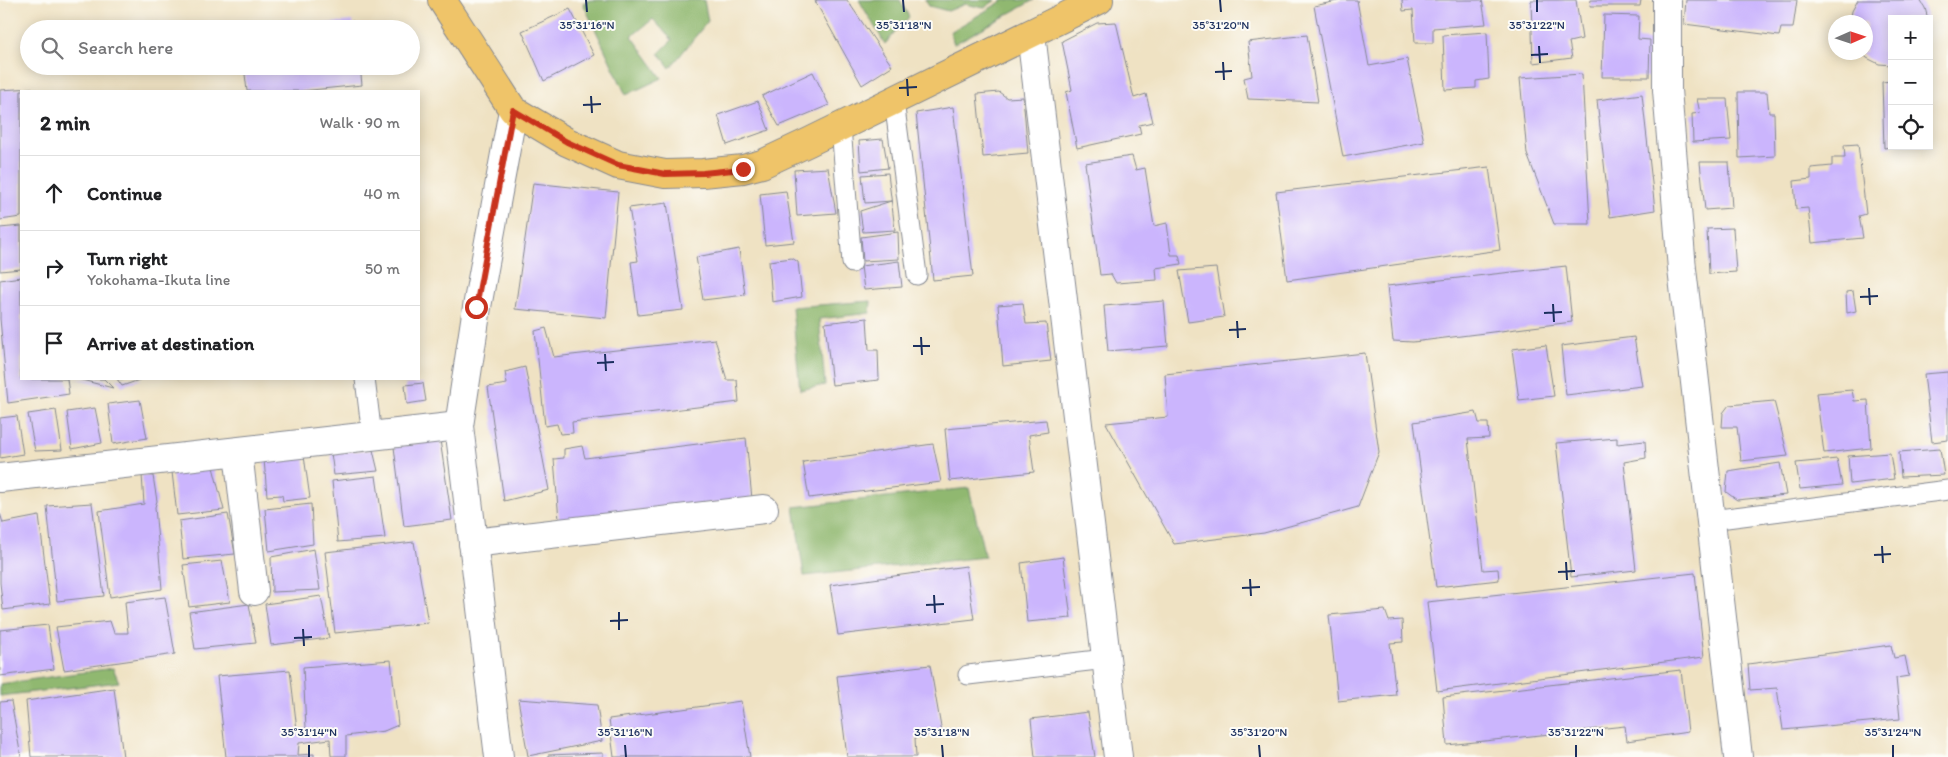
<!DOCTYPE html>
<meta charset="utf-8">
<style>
body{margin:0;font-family:Itim,sans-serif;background:#f2f2f2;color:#202124}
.controls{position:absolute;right:15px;top:15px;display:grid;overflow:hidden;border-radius:0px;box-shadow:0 2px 12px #0003}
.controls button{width:45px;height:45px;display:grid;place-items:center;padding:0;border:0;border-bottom:1px solid #e0e0e0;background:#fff;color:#202124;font:25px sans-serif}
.compass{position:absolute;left:1828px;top:15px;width:45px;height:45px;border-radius:50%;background:#fff;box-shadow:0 2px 12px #0003;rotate:87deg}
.stop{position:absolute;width:15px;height:15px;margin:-11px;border:4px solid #c8321e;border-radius:50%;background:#fff}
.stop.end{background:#c8321e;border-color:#fff;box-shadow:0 1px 5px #0008}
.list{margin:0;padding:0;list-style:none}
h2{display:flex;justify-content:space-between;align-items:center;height:65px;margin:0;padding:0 20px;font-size:21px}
h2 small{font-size:16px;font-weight:400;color:#757577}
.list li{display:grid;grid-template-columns:32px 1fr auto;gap:15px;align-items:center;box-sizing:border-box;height:75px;padding:0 20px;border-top:1px solid #e0e0e0}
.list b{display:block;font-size:19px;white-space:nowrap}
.list p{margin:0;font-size:16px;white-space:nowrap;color:#757577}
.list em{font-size:16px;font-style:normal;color:#757577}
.icon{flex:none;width:28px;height:28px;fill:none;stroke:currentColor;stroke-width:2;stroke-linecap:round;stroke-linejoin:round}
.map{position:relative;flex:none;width:1948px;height:757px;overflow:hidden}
.search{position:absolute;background:#fff;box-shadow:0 2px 12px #0003;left:20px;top:20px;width:400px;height:55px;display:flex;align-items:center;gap:12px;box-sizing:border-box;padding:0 18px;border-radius:28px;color:#757577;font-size:19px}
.panel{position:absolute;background:#fff;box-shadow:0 2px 12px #0003;left:20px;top:90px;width:400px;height:290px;border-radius:0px}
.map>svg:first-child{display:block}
.forest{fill:#90b86f;stroke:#567466}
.building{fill:#cbb5fd}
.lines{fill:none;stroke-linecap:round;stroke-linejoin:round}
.service-casing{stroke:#858890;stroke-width:21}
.minor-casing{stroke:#858890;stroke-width:30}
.tertiary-casing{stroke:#858890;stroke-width:30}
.primary-casing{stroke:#858890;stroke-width:30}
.service{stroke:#fff;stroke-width:19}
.minor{stroke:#fff;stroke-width:28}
.tertiary{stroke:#fff;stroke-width:28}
.primary{stroke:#efc469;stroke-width:28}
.route{stroke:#c8321e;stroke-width:6}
.ticks{fill:none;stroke:#1b2f5e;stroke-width:2}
.ticks-label{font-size:12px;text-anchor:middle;fill:#1b2f5e;stroke:#fdfcf7;stroke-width:4;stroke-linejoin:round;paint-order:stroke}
</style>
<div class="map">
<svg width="1948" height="757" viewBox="0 0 1948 757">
<rect width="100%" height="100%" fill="#fdfcf7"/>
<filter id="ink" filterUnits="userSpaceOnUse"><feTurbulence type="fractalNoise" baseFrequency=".02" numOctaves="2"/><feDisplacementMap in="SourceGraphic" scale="10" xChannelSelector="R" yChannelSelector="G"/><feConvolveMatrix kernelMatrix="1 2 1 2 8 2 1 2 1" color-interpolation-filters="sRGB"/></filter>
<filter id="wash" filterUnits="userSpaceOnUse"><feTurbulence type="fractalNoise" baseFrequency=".0096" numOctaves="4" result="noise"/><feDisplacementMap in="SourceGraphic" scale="20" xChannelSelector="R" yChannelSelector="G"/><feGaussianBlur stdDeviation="1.12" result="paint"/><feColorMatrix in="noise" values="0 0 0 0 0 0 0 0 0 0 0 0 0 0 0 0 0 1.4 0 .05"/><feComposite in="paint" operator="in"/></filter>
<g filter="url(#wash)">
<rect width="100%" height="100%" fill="#efe2c3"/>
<!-- forest -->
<g class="forest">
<path d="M590,0H704L708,21L670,68L659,53L672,40L653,19L632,36L662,78L626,95L583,3Z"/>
<path d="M859,0H900L909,17L885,44Z"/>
<path d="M925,0H996L984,8L965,4L948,11L929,6Z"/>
<path d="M1004,0H1034L954,44L950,32Z"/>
<path d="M871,301L870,313L819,319L825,385L800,390L792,307Z"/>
<path d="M969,488L985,557L804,576L794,507Z"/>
<path d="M113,668L119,682L0,696V684Z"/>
</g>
<g id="blocks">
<!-- building -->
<g class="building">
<path d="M818,0H847L892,66L862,85L815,1Z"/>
<path d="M1342,0H1357L1369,66L1407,59L1424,142L1343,157L1314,6Z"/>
<path d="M1402,0H1482L1486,24L1433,28V43H1415L1413,10L1403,11Z"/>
<path d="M1531,0H1576L1582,39L1569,42L1572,58L1533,63Z"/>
<path d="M1591,0H1641L1640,6H1590Z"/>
<path d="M1686,0H1797L1793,28H1781L1779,36L1684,24Z"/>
<path d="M1858,0H1920L1925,8L1928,19H1892V65L1879,64L1867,58L1861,52H1866V22H1850L1852,11Z"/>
<path d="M570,9L594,55L544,81L522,31Z"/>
<path d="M1604,15L1639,16L1638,39L1650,40L1649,77H1602Z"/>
<path d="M353,21L354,29H281V27Z"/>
<path d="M1116,22L1134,98L1146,94L1153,122L1139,125L1141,134L1077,148L1066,92L1072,90L1062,41L1097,23Z"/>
<path d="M1487,32L1489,79L1476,81V88L1445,90L1443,35Z"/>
<path d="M1307,35L1318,102L1248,99L1244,78L1252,76L1248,42Z"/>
<path d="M244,66H360L362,85L301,91H247Z"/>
<path d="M813,72L829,105L779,126L762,96Z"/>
<path d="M1582,74L1590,224H1554L1527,154L1520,78Z"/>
<path d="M1892,81V147L1884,148L1882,82Z"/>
<path d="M32,88V91H21V217L0,220V90Z"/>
<path d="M999,92L1007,98L1023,97L1028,153L983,157L977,94Z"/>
<path d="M1738,92H1767L1769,113H1774L1775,156L1739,158Z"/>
<path d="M1642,94L1655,210L1610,217L1597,100Z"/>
<path d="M1697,99H1727L1731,140L1693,142L1692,114L1700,113Z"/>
<path d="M758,101L769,130L727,145L718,115Z"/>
<path d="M953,107L973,276L933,280L916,113Z"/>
<path d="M883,139L888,168L861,171L859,141Z"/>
<path d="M1858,144L1866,214L1859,216L1863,238L1812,243L1808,208L1796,209L1794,181L1811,179V168L1832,166V158H1845L1844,145Z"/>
<path d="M1132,156L1136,170L1145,168L1154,226L1167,223L1171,255H1179L1181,264L1156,268L1157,280L1116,283L1111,274L1100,275L1085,163Z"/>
<path d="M1700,162H1729L1732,208L1705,210Z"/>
<path d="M1489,167L1500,250L1287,280L1276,192Z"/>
<path d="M828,168L836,213L797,216L794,170Z"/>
<path d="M888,173L895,230L863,232L860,211L891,201L865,203L862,175Z"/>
<path d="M533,183L618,192L606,318L515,309Z"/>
<path d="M786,191L794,242L765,245L760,194Z"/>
<path d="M667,203L683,310L638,315L631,262L638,261L629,208Z"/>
<path d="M21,226V269L0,271V228Z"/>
<path d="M1733,228L1736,272L1709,274L1707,229Z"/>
<path d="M898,232L899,259L863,261L861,237Z"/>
<path d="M739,249L745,295L703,300L696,257Z"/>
<path d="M792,258L798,262L802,297L772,302L769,261Z"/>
<path d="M899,261L902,287L864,290L861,266Z"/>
<path d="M1566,266L1572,322L1413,342L1393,341L1387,286Z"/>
<path d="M1216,268L1224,317L1188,322L1179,271Z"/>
<path d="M21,277V379H67L69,394L8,403L0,319V280Z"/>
<path d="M1853,291L1856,311L1847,313L1846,292Z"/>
<path d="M1164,301L1168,346L1108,351L1104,306Z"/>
<path d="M1023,303L1026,324L1046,323L1051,361L1003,366L998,305Z"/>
<path d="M867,318L869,350H878L879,380L832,385L825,323Z"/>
<path d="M546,328L554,357L715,339L727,380H737L739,402L572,422L573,433L560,434L557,424L545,426L535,331Z"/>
<path d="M1634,337L1642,386L1566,395L1561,346Z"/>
<path d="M1546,345L1554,396L1519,400L1512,349Z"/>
<path d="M1365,353L1379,452L1358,507L1264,533L1174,544L1106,423L1168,417L1165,374Z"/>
<path d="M525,367L549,490L504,501L488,387L507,384L505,372Z"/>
<path d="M1948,372V440L1932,442L1924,374Z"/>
<path d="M78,379H104L113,388Z"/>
<path d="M117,379H142L122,386Z"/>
<path d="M423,383L426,401L407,404L405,385Z"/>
<path d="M1852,390L1854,401L1868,400L1871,448L1824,453L1816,393Z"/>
<path d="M140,400L147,438L113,444L108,404Z"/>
<path d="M1774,401L1788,456L1741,461L1737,427H1722L1723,413L1729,405Z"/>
<path d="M95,408L102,443L72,449L67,412Z"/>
<path d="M56,410L62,450L35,451L28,414Z"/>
<path d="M1476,412L1479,423H1488L1489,438L1468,439L1483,570L1498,569L1499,580L1436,587L1414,422Z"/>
<path d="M17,416L23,454L0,458V418Z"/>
<path d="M1046,420L1048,432L1029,435L1034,472L950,481L945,429Z"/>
<path d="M746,438L752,499L559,520L554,459L564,458V449L582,446L585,458Z"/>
<path d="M1617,438V444L1645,441L1646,458L1624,462L1636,570L1571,577L1556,443Z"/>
<path d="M440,440L452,520L404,526L394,447Z"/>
<path d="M933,444L941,482L809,498L803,462Z"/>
<path d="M1940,449L1944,475L1901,477L1899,452Z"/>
<path d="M373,450L378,471L334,475L331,453Z"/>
<path d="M1890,453L1894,479L1850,484L1848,456Z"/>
<path d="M304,456L310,498L283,501L282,495L267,496L264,459Z"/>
<path d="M1837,459L1842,485L1800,489L1796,463Z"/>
<path d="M1780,463L1786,495L1737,500L1726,492L1728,471Z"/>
<path d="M213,467L224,510L177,515L172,472Z"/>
<path d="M142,475L153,476L157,501L155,507L162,589L110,597L99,511L144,504Z"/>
<path d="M376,476L385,538L338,542L332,481Z"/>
<path d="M92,503L104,596L57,601L47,506Z"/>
<path d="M311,504L313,544L269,551L265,509Z"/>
<path d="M0,513L3,523L39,516L50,604L3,610L0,583Z"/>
<path d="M228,514L235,554L183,559L179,521Z"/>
<path d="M414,542L428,623L335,633L325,552Z"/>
<path d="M314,549L320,590L272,592L271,557Z"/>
<path d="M1063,557L1071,618L1027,622L1021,563Z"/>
<path d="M222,561L230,602L189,607L183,565Z"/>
<path d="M966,566L974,619L838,635L830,585Z"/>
<path d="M1695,573L1704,657L1437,691L1427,602Z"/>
<path d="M321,596L329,638L271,645L265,604Z"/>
<path d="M165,597L175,654L64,670L56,627L110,621L114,633H128L125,602Z"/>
<path d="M249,604L256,643L195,649L189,612Z"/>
<path d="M1385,610L1389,621L1402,620L1403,642L1390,643L1396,695L1338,701L1329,615Z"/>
<path d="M48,625L54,669L0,676V630Z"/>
<path d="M1891,645L1894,658L1905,656L1909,676L1896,678L1900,719L1783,730L1777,688L1750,690L1748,664Z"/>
<path d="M391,660L398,725L384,731L346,736V756H331L330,739L299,743L298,755L314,754V757H226L217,676L290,670L297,730L306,728L303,667Z"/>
<path d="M930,665L942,733L915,738L916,757H847L837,676Z"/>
<path d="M1681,670L1688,732L1627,741L1625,726L1447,745L1443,697Z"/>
<path d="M114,688L123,757H31L26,701Z"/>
<path d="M518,699L597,705L602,741L528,756Z"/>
<path d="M11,701L21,757H0V702Z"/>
<path d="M741,701L750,757H614L609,719Z"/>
<path d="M1088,712L1095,757H1035L1031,719Z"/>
<path d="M603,753V757H548V755Z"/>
</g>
</g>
</g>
<g filter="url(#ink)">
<use href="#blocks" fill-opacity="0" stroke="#858890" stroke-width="1"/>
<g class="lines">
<!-- service casing -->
<g class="service-casing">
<g id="service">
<path d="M894,101L917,275"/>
<path d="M841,127L852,263"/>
<path d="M365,379L372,436"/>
<path d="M1711,520L1948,490"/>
<path d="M968,675L1106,659"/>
</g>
</g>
<!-- minor casing -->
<g class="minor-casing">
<g id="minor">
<path d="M1667,0V90L1682,269L1738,757"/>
<path d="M1031,34L1118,757"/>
<path d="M238,452L254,591"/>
<path d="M0,478L459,426"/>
<path d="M473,543L764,509"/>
</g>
</g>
<!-- tertiary casing -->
<g class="tertiary-casing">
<path id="tertiary" d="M499,757L459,426L477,307L513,110"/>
</g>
<!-- primary casing -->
<g class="primary-casing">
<path id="primary" d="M442,0L513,110L567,142L618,165L665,174L703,173L743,169L762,164L809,142L1099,0"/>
</g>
<!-- service -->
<use href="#service" class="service"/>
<!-- minor -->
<use href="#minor" class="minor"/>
<!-- tertiary -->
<use href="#tertiary" class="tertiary"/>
<!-- primary -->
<use href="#primary" class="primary"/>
</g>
</g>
<g class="lines" filter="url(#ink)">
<!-- route -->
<path class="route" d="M476,307L513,110L567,142L618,165L665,174L703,173L743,169"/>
</g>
<!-- ticks -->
<path class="ticks" d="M586,0L587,12M903,0L904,12M1220,0L1221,12M1537,0V12M1539,46L1540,63M1531,55L1548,54M1223,62L1224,80M1215,72L1232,71M907,79L908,96M899,88L917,87M591,96L592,113M583,105L601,104M1869,288L1870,305M1860,297L1878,296M1553,304L1554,322M1544,313L1562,312M1237,321L1238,338M1229,330L1246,329M921,337L922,355M913,346H930M605,354L606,371M597,363L614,362M1882,546L1883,563M1874,555L1891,554M1566,562L1567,580M1558,572L1575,571M1250,579L1251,596M1242,588L1260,587M934,595L935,613M926,605L944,604M619,612V630M610,621L628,620M303,629L304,646M294,638L312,637M309,745V757M625,745L626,757M942,745L943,757M1259,745L1260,757M1576,745V757M1893,745V757"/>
<g class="ticks-label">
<text x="587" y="29">35°31'16"N</text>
<text x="904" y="29">35°31'18"N</text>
<text x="1221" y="29">35°31'20"N</text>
<text x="1537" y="29">35°31'22"N</text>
<text x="309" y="736">35°31'14"N</text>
<text x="625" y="736">35°31'16"N</text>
<text x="942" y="736">35°31'18"N</text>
<text x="1259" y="736">35°31'20"N</text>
<text x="1576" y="736">35°31'22"N</text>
<text x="1893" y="736">35°31'24"N</text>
</g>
</svg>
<div class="controls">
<button>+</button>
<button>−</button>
<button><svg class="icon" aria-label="locate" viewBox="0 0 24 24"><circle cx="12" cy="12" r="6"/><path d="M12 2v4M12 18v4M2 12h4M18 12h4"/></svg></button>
</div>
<svg class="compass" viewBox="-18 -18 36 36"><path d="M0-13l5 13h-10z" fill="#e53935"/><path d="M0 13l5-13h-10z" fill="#757577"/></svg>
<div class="stop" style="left:476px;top:307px"></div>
<div class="stop end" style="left:743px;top:169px"></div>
<div class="search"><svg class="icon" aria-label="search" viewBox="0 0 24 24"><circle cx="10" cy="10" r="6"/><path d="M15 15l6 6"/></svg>Search here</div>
<section class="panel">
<h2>2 min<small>Walk · 90 m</small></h2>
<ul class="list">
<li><svg class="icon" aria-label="ahead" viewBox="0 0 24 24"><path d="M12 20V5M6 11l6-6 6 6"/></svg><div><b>Continue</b></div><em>40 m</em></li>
<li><svg class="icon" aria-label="right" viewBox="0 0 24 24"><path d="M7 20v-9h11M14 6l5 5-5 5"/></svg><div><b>Turn right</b><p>Yokohama-Ikuta line</p></div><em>50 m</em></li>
<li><svg class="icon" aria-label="arrive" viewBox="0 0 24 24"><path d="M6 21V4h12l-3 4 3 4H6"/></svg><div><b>Arrive at destination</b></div></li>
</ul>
</section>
</div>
